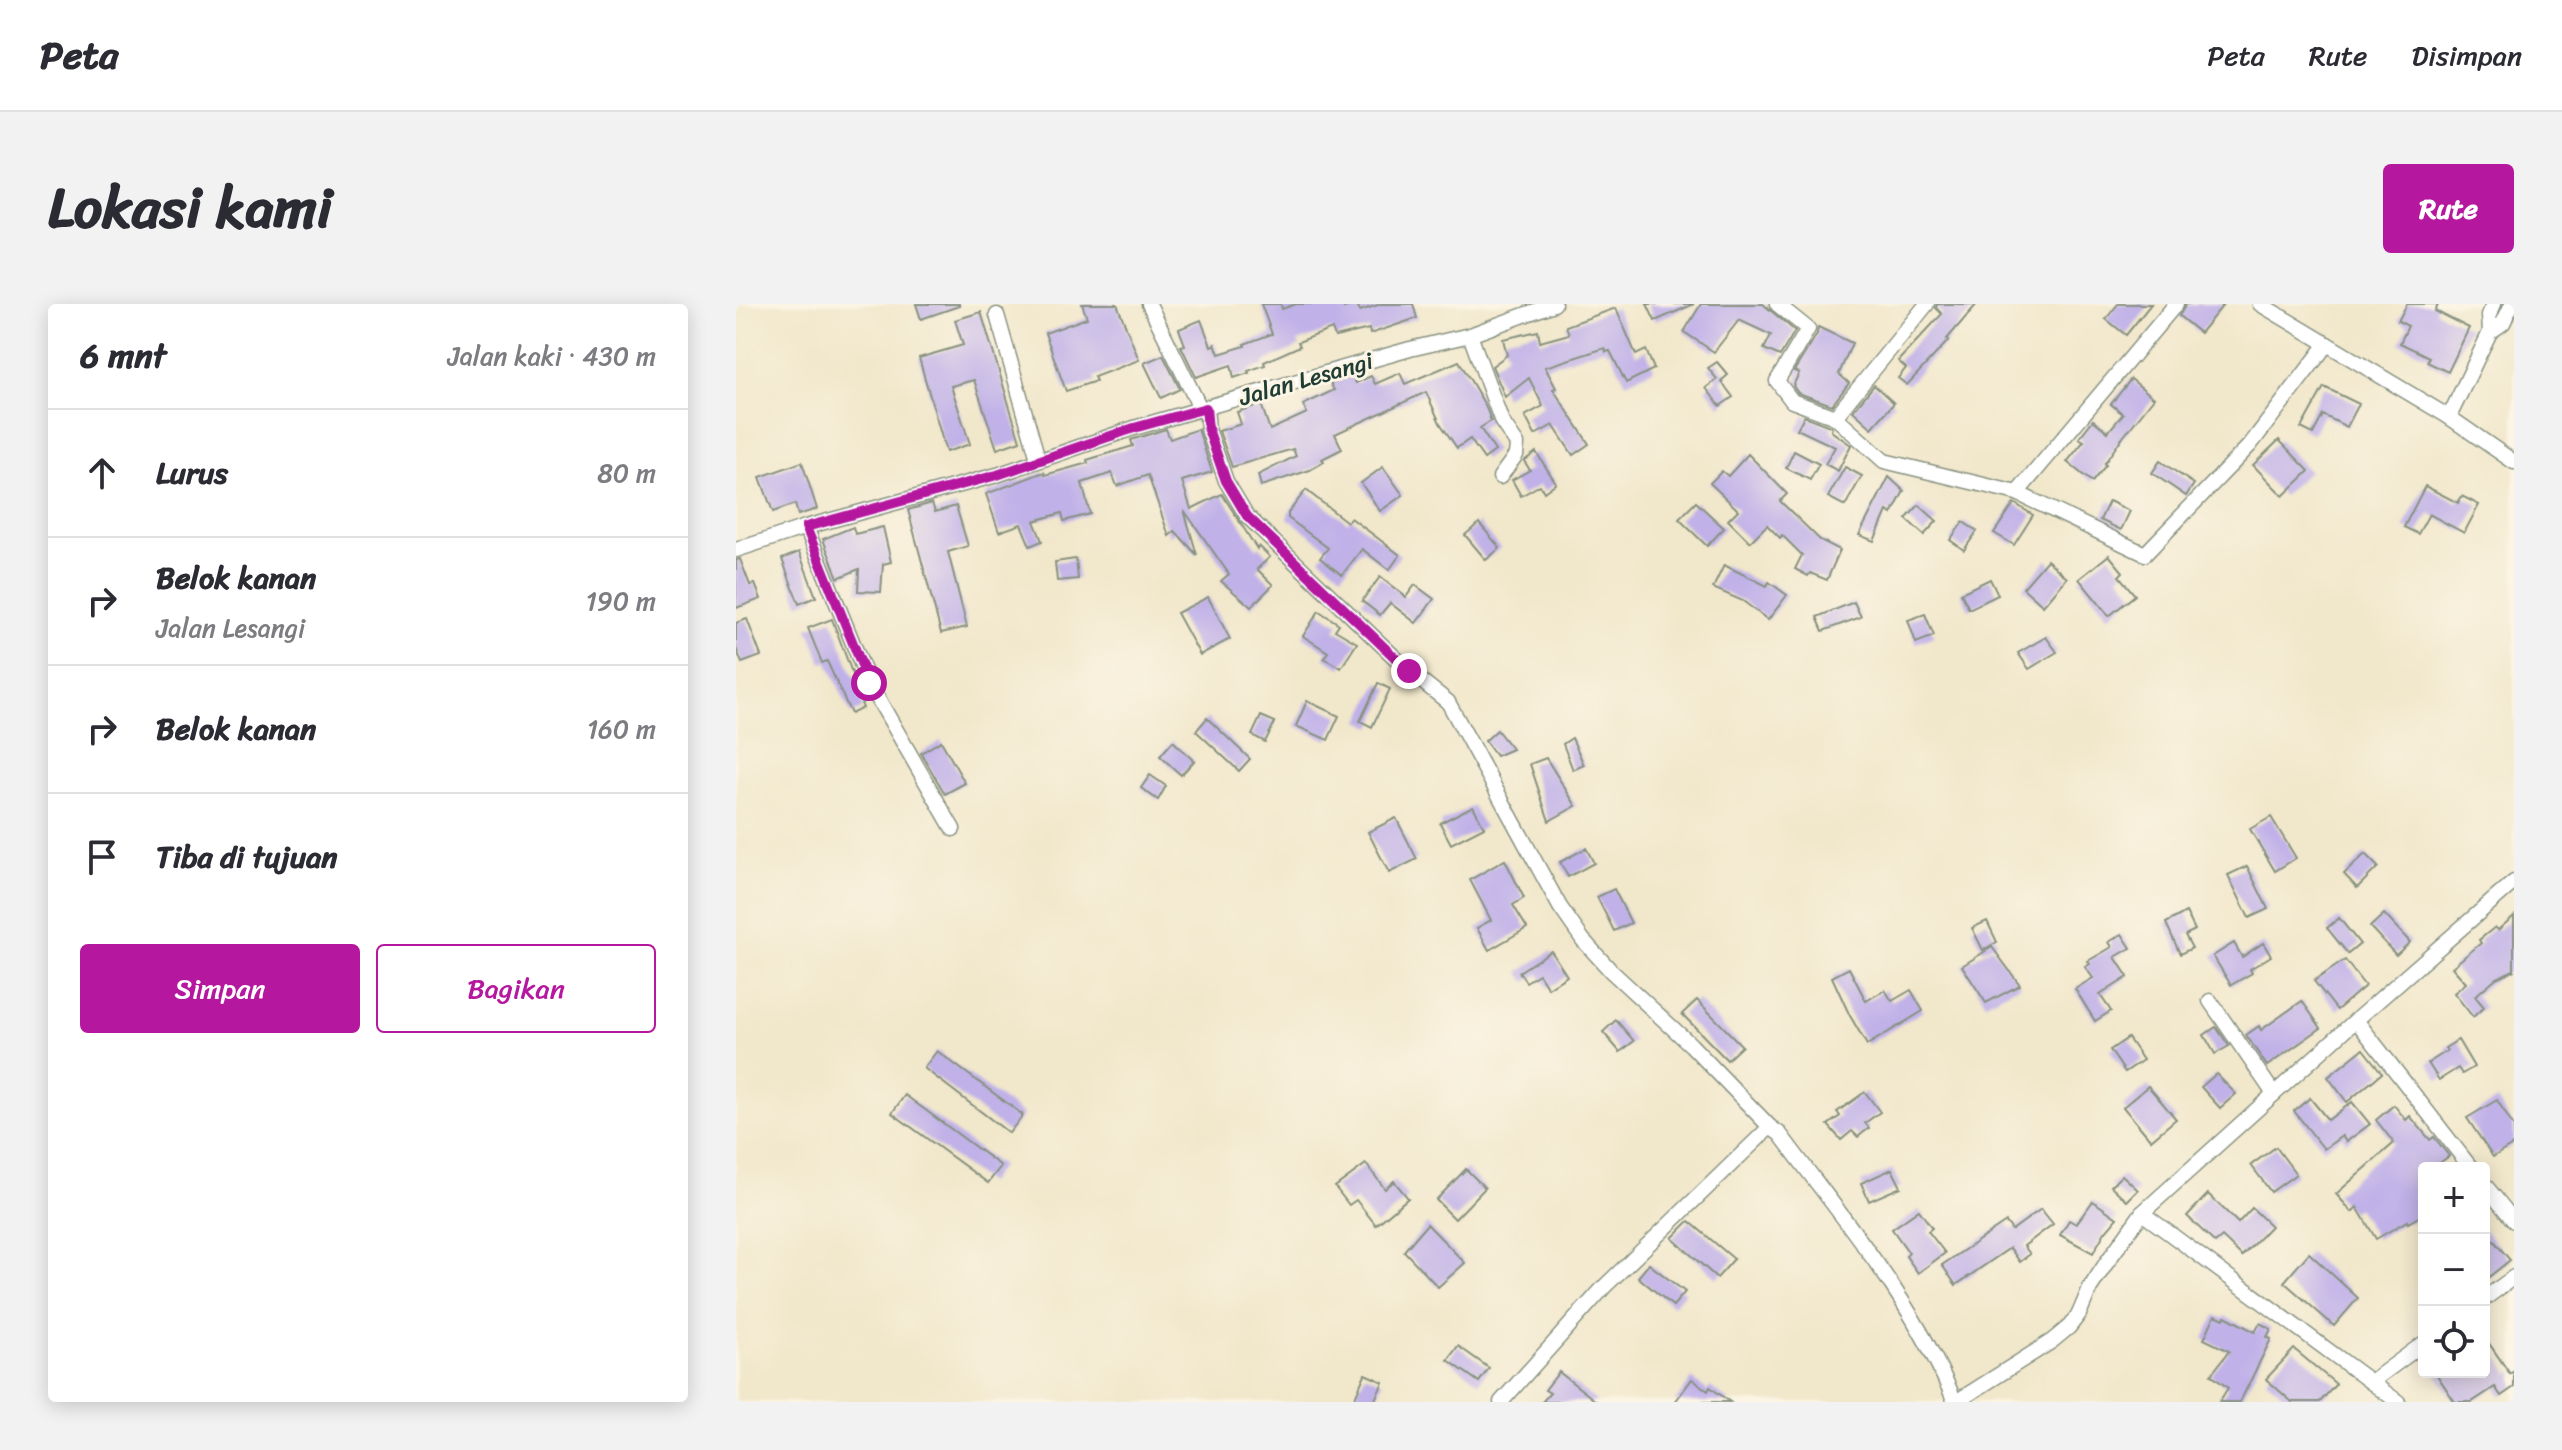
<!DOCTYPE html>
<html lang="id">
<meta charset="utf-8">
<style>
body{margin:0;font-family:Sriracha,sans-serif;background:#f2f2f3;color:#2b2b33}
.controls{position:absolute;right:24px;bottom:24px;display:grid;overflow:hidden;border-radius:8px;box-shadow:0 4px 20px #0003}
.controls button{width:72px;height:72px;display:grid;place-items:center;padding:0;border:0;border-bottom:2px solid #e1e1e2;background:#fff;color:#2b2b33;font:40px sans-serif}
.stop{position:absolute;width:24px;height:24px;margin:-18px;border:6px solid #b5179e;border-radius:50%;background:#fff}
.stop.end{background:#b5179e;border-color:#fff;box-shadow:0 2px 8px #0008}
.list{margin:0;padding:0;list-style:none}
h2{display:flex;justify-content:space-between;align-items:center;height:104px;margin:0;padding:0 32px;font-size:34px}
h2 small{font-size:26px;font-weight:400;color:#7c7c81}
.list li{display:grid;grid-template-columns:52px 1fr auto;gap:24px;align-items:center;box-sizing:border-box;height:128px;padding:0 32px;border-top:2px solid #e1e1e2}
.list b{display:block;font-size:30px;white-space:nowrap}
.list p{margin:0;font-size:26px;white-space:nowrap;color:#7c7c81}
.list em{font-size:26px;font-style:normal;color:#7c7c81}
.actions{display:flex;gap:16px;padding:24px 32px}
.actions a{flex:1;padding:18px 0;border:2px solid #b5179e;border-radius:8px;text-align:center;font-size:28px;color:#b5179e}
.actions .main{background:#b5179e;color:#fff}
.icon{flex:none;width:44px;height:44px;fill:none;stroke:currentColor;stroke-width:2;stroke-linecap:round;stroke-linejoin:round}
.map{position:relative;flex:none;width:1778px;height:1098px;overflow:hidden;border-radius:8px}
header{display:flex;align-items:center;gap:48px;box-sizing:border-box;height:112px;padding:0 40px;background:#fff;border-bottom:2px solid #e1e1e2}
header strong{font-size:38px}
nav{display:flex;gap:44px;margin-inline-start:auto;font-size:28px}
.intro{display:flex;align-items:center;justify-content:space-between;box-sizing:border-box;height:192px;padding:0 48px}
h1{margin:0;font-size:56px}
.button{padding:20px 36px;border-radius:8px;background:#b5179e;color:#fff;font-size:28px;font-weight:700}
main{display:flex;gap:48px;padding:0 48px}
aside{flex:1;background:#fff;border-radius:8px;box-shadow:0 4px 20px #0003}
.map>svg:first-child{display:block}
.building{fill:#c0b1e8}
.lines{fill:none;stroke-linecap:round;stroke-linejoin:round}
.minor-casing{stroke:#889280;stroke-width:17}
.minor{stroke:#fff;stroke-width:14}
.route{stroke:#b5179e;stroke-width:10}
.labels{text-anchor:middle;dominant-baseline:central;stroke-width:6;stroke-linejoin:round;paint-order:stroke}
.street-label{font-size:24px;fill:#1f3d34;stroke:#fcf5e5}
</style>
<header>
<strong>Peta</strong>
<nav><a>Peta</a><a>Rute</a><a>Disimpan</a></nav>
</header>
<div class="intro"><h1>Lokasi kami</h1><a class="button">Rute</a></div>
<main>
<aside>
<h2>6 mnt<small>Jalan kaki · 430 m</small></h2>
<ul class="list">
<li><svg class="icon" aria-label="ahead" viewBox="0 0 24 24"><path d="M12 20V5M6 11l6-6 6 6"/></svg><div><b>Lurus</b></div><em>80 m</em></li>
<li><svg class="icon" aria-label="right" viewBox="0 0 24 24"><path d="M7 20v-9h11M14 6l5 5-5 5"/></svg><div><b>Belok kanan</b><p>Jalan Lesangi</p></div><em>190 m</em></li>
<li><svg class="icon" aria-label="right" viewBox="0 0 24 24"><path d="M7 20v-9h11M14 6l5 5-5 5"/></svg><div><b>Belok kanan</b></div><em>160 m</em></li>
<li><svg class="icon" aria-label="arrive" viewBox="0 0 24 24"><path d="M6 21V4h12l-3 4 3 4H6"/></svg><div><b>Tiba di tujuan</b></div></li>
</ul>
<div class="actions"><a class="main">Simpan</a><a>Bagikan</a></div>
</aside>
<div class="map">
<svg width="1778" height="1098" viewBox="0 0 1778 1098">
<rect width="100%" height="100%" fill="#fcf5e5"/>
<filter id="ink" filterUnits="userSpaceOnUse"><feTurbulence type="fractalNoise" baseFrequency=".0125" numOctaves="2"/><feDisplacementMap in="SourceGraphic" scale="16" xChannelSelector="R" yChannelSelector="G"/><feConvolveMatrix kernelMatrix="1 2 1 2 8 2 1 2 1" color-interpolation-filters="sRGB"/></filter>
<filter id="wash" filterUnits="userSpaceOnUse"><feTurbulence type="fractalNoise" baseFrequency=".006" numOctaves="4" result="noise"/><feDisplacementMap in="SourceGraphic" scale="32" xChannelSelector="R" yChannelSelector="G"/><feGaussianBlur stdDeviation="1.8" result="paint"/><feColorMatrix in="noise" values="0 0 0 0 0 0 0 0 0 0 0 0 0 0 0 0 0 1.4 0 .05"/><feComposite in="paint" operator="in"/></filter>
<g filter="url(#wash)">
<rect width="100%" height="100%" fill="#f1e7cb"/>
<g id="blocks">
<!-- building -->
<g class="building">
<path d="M180,0H223V2L185,15Z"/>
<path d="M346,0H381L403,56L358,73L360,77L330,87L309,29L351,14Z"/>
<path d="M525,0H545L546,5L560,0H607L608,4L621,0L624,7L645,0H677L681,14L634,30L633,25L599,33L596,25L562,38L564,42L528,58L529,61L512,67L513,69L498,74L495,61L460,73L445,42L449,41L443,25L465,16L475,42L479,40L483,50L509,42L508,40L536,30Z"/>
<path d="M911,0H958L919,17Z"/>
<path d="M965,0H1027L1059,27L1044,52L1028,45L1035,31L1003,16L978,48L948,28Z"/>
<path d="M1201,0H1241L1211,35L1213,36L1171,81L1162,74L1170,64L1162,57L1206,10L1200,4Z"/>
<path d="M1382,0H1415L1390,31L1370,15Z"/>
<path d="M1450,0H1488L1464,29L1443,12Z"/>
<path d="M1671,0H1702L1699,7L1733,24L1712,68L1691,58L1693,53L1664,39L1672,22L1662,17Z"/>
<path d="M880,4L900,51L910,46L918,65L890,79L874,47L870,48L869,44L809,63L820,84L817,85L853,140L837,151L817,121L799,131L789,112L807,102L793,74L769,93L756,62L771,51L767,35L802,27L804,38L833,30L830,22Z"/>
<path d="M245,8L284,137L261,145L238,76L215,82L234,140L210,148L183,54L227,41L219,16Z"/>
<path d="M1082,23L1116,39L1103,70L1113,79L1096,101L1062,89L1057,82L1063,69L1058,67L1081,30Z"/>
<path d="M427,51L444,85L425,94L408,59Z"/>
<path d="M723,57L749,101L755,117L744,124L759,147L748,155L734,135L721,144L704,119L690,88L599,130L606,145L586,155L588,158L574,166L525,182L522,171L560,152L557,145L496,163L483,127L505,120L501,108L525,100L534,126L571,109L567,101L598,86L594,79L600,77L616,72L620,79L635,72L639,80L664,69L669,80Z"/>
<path d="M981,58L992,71L985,77L997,93L984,102L970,84L981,75L972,64Z"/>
<path d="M1395,75L1418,94L1384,137L1368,160L1370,161L1356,178L1331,158L1348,137L1343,134L1357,116L1372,128L1387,110L1375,100Z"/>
<path d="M1138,81L1158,99L1136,124L1117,107Z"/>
<path d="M1588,83L1623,100L1611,123L1587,111L1577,130L1565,124Z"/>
<path d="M1068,112L1094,122L1096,124L1095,127L1115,141L1102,167L1089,160L1099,143L1061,125Z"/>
<path d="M430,125L434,135L462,125L476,168L446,177L455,205L486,190L521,245L523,242L534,253L521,265L537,281L515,303L485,277L493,270L448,206L461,251L439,227L433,232L412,171L381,182L376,169L346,179L354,210L328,217L326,209L298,217L306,237L294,242L285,220L263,228L250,190L308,168L309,171L352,159L351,156L397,142L395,136Z"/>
<path d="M1543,136L1573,167L1547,192L1517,161Z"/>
<path d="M1058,147L1083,160L1074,176L1050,164Z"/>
<path d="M800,148L820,179L808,188L804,181L785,192L776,176L794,166L788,157Z"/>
<path d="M1012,150L1051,190L1044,197L1084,236L1104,246L1091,276L1074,269L1072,272L1059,265L1066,251L1046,231L1044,234L1031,221L1014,238L992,216L1002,206L974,179L986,167L992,172Z"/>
<path d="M1424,157L1458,180L1450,192L1416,169Z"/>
<path d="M66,158L81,205L62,211L59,200L37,208L24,173Z"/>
<path d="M647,163L667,191L644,207L625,179Z"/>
<path d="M1109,163L1126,172L1109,202L1092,193Z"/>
<path d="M1153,173L1168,187L1156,210L1151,207L1138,237L1123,231Z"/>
<path d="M1689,182L1722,199L1726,192L1743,201L1728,229L1693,210L1682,230L1668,223Z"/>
<path d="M570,186L611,218L615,214L664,251L653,266L626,245L606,271L584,254L592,244L552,214V209Z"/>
<path d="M1373,197L1394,207L1385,226L1364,216Z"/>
<path d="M960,198L988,224L971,242L943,215Z"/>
<path d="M196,199L199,208L220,202L232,242L212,248L231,323L205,329L172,206Z"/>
<path d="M1278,199L1297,211L1278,241L1258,229Z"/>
<path d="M1183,201L1201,217L1188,231L1170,215Z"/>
<path d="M1227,218L1241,227L1228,246L1214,236Z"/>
<path d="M743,219L764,244L750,256L729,231Z"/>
<path d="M117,223L119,230L147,223L155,258L147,260L145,288L122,287L123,265L102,274L87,235Z"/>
<path d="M63,248L80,293L63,300L46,255Z"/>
<path d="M1373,251L1387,268L1383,272L1399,291L1373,312L1343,275Z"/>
<path d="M4,255L14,281L19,280L25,295L0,304V256Z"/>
<path d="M340,255L342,275L321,277L319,258Z"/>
<path d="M1311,256L1331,274L1307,302L1287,284Z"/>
<path d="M988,261L1031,282L1033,278L1051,291L1032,316L1007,297L977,284Z"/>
<path d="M644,273L670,293L679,281L698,295L680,319L654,299L644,311L626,297Z"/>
<path d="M1254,275L1262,291L1233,305L1225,289Z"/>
<path d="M472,293L494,335L464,351L441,309Z"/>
<path d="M1118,298L1125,313L1087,327L1081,313Z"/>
<path d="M583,307L603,320L599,326L621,339L605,364L588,354L592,348L567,332Z"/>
<path d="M1189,310L1198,332L1180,339L1172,316Z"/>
<path d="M11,315L25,352L6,359L0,344V319Z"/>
<path d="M96,315L115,366L131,396L125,399L127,404L115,410L91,357L86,359L72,324Z"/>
<path d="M1310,333L1321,348L1293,365L1282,349Z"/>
<path d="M642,379L654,385L636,423L624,417Z"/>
<path d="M571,397L603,412L592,436L560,422Z"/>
<path d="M525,412L539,418L529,438L516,431Z"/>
<path d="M471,414L514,455L503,467L460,427Z"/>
<path d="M761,426L776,445L760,452L749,437Z"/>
<path d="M836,434L848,461L837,466L827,440Z"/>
<path d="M205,437L229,479L209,490L185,449Z"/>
<path d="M437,437L458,457L445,471L424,452Z"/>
<path d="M810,454L840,502L813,517L794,460Z"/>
<path d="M414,471L430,482L422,496L405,484Z"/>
<path d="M737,502L748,523L715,540L704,519Z"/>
<path d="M1535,513L1560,554L1539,567L1514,525Z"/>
<path d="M660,514L681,555L653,569L632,528Z"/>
<path d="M850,544L858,559L832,573L824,558Z"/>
<path d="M1629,550L1642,563L1621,584L1608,570Z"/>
<path d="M769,556L788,594L777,601L791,624L753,646L741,624L755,616L734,576Z"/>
<path d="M1511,562L1532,605L1513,614L1492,571Z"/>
<path d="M878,585L895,619L878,627L861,593Z"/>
<path d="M1450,608L1459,626L1449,631L1456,644L1444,650L1430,619Z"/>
<path d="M1648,610L1674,638L1660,651L1634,623Z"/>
<path d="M1778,612V666L1760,674L1739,692L1748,703L1737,713L1718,689L1730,679L1716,663L1745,639L1743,636L1759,623L1762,626Z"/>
<path d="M1603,614L1624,640L1612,650L1591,624Z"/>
<path d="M1251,617L1261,638L1247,646L1236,624Z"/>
<path d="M1386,630L1395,644L1379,653L1392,673L1364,691L1375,707L1359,717L1339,685L1357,674L1349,663L1354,660L1352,657L1376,643L1373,638Z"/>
<path d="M1498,639L1506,653L1527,639L1535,652L1514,665L1516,669L1495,681L1477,652Z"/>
<path d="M1256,643L1284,681L1250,699L1226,662Z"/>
<path d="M815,647L831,672L812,684L803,670L790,678L783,668Z"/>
<path d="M1609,656L1629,682L1601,706L1578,677Z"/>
<path d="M1113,664L1130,697L1149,686L1156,697L1175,686L1187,707L1131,741L1113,710L1096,673Z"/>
<path d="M961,696L1006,742L991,756L946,710Z"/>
<path d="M1566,697L1585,724L1531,762L1510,731L1523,722L1525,726Z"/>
<path d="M880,716L898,737L884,748L867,728Z"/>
<path d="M1480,723L1493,742L1479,750L1468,731Z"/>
<path d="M1392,734L1407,756L1389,768L1374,746Z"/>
<path d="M1722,736L1738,763L1726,770L1722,764L1703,776L1692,759L1711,747L1709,744Z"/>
<path d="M1627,745L1646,769L1611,798L1592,773Z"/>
<path d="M201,747L287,811L273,829L188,764Z"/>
<path d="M1480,770L1500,790L1484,804L1465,783Z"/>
<path d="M1412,782L1440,815L1415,836L1387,803Z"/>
<path d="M1129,788L1144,808L1129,819L1133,824L1122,833L1116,827L1105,836L1092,821L1104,812L1101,808Z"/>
<path d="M169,791L265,862L252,879L156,809Z"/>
<path d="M1574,794L1592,816L1616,798L1634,820L1610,838L1606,832L1588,845L1558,807Z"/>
<path d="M1761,796L1778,823V840L1757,853L1731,814Z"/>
<path d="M1658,801L1670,816L1674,812L1694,836L1698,833L1713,852L1697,864H1688V910L1672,919L1671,917L1640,935L1621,903L1616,908L1600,890L1658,839L1640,816Z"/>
<path d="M1540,843L1560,870L1535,888L1515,861Z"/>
<path d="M630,860L649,885L658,877L672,894L640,921L620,896L613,901L599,883Z"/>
<path d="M730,865L749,884L719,915L700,896Z"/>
<path d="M1156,865L1165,883L1133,897L1125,879Z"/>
<path d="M1386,871L1402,886L1391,897L1375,882Z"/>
<path d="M1472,890L1502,919L1516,904L1535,922L1506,952L1486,933L1479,939L1451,912Z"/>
<path d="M1357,897L1381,914L1369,928L1357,949L1324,931L1333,916L1340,920Z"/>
<path d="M1305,905L1317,920L1288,942L1294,950L1284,958L1274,944L1220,981L1206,961L1270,918L1276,926Z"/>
<path d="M1183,906L1196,924L1192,927L1209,949L1182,969L1170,952L1173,949L1156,925Z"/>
<path d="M953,917L998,955L981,974L936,934Z"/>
<path d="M691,920L729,959L702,983L668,947Z"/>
<path d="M1748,925L1774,956L1748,977Z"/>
<path d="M1573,949L1622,994L1598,1022L1548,978Z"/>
<path d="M913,960L949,988L937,1002L902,973Z"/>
<path d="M1479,1011L1488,1015L1489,1012L1519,1028L1524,1019L1535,1025L1531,1033L1535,1035L1504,1098H1483L1492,1084L1475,1071L1493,1047L1468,1035Z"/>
<path d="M1748,1032L1774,1070L1778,1067V1083L1765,1092L1759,1083L1736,1098H1719L1699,1068H1748Z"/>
<path d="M722,1042L753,1064L743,1078L712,1056Z"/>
<path d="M1558,1045L1600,1080L1584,1098H1556L1530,1075Z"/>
<path d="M823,1068L861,1098H806L814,1089L809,1086Z"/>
<path d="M629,1070L647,1078L638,1098H617Z"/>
<path d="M956,1075L972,1087L974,1083L994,1098H939Z"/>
</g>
</g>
</g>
<g filter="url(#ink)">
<use href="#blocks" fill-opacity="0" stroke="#889280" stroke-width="2"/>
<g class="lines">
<!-- minor casing -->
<g class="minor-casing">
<g id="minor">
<path d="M413,0L465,106"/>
<path d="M1041,0L1072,25L1041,77L1056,97L1099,113L1148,157L1281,189L1409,250L1514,141L1591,40"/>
<path d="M1524,0L1713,113L1778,158"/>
<path d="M261,11L302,155"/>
<path d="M1754,28L1767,19L1776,0"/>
<path d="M734,31L766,118L781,140L780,151L764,173"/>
<path d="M470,104L472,125L490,177L511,212L673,367L712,398L824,603L847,636L875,667L955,741L1034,823L1044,830C1110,919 1176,994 1219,1098"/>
<path d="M1099,113L1191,0"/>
<path d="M1713,113L1754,28L1753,11L1758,0"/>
<path d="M1281,189L1440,0"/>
<path d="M70,223L133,379L217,525"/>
<path d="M0,246L70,223L261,171L398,124L674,45L734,31L818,0"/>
<path d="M1474,697L1538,790"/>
<path d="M1620,716L1735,864"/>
<path d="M1748,880L1778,917"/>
<path d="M1406,909L1662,1098"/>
<path d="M1748,995L1778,973"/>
<path d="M1635,1078L1688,1039"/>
<path d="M765,1098L868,983L1034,823"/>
<path d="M1220,1098L1316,1037L1333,1023L1343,1010L1354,984L1371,958L1406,909L1620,716L1778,578"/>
</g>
</g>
<!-- minor -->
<use href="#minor" class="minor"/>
</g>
</g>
<g class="lines" filter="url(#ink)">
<!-- route -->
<path class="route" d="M133,379L70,223L261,171L398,124L470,104L472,125L490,177L511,212L673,367"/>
</g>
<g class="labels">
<!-- street labels -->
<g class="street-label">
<text transform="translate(570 75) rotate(-16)">Jalan Lesangi</text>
</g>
</g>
</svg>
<div class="controls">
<button>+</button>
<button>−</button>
<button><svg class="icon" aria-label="locate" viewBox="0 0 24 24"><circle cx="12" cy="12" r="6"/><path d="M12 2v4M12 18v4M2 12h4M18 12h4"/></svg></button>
</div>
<div class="stop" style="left:133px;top:379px"></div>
<div class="stop end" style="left:673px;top:367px"></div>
</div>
</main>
